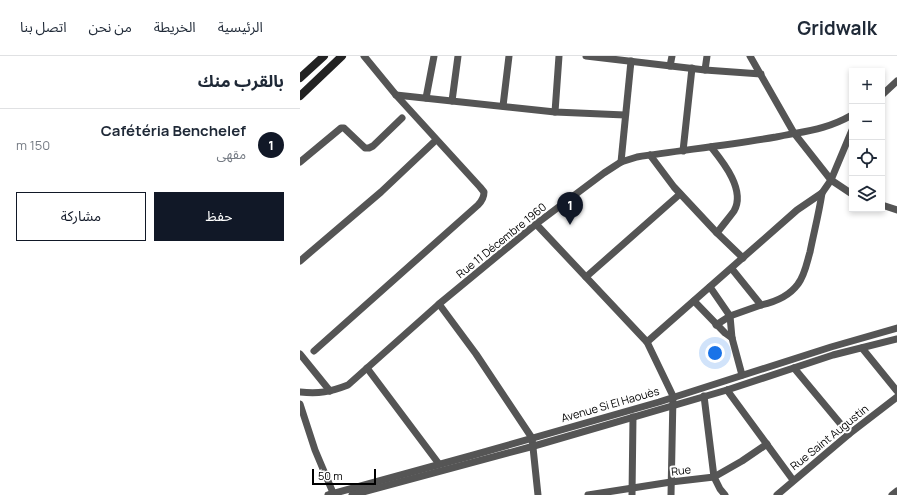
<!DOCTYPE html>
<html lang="ar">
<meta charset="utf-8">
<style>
body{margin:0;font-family:Manrope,"Noto Sans Arabic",sans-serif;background:#f6f6f7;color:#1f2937;direction:rtl}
.controls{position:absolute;right:12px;top:12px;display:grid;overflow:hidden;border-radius:0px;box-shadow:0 2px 6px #0003}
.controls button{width:36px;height:36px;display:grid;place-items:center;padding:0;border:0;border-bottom:1px solid #e0e1e3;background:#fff;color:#1f2937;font:20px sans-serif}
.scale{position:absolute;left:12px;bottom:10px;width:64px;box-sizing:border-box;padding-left:4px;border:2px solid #000;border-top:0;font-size:11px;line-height:14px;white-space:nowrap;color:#000;-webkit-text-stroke:3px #fff;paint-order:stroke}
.you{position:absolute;left:415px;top:297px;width:14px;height:14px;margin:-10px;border:3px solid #fff;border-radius:50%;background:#1a73e8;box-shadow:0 0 0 6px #1a73e833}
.badge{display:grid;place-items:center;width:26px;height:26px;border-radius:50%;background:#111827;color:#fff;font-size:13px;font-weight:700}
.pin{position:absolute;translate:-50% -33px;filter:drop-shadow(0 1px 2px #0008)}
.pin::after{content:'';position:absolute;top:21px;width:14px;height:12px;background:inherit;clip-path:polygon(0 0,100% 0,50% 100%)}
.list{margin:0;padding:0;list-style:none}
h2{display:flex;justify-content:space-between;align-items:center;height:52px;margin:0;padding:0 16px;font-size:17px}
h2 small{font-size:13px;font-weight:400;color:#747a83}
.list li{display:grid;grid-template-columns:26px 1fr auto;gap:12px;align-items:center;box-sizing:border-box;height:72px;padding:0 16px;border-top:1px solid #e0e1e3}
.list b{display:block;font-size:15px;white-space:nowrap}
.list p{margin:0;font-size:13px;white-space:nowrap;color:#747a83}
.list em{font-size:13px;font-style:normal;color:#747a83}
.actions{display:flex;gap:8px;padding:12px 16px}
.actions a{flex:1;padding:9px 0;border:1px solid #111827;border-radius:0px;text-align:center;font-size:14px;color:#111827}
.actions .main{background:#111827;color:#fff}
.icon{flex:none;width:22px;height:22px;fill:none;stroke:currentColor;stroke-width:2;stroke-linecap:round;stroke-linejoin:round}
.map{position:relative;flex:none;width:597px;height:439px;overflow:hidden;direction:ltr}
header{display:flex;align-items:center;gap:24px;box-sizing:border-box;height:56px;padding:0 20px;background:#fff;border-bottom:1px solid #e0e1e3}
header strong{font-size:19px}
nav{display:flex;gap:22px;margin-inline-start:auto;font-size:14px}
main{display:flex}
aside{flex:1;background:#fff}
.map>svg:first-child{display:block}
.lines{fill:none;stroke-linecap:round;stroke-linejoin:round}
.minor{stroke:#555;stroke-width:7}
.secondary{stroke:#222;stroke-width:8}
.labels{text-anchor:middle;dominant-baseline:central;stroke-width:4;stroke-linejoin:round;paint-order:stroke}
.street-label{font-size:11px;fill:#000;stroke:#fff}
</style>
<header>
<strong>Gridwalk</strong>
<nav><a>الرئيسية</a><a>الخريطة</a><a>من نحن</a><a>اتصل بنا</a></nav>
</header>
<main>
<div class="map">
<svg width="597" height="439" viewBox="0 0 597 439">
<rect width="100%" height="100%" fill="#fff"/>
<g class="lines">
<!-- minor -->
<g class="minor">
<path d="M286,0L405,14L461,18"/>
<path d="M450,0L494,77L531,124L552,138"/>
<path d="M370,10L372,0"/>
<path d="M405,14L407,0"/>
<path d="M96,39L255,56L325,59"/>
<path d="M582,39L597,25"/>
<path d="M126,42L134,0"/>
<path d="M152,45L158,0"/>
<path d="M203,50L209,0"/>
<path d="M255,56L259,0"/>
<path d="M411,91C423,106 446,134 434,155C429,162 422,170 417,177"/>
<path d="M383,95L392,12"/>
<path d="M350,99L374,131L417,177L443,202"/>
<path d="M0,106L41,72H44L65,92H69L73,90L102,62"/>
<path d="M321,106L331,5"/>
<path d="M582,149L597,154"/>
<path d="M236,168L347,286L373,340L371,439"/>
<path d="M0,205L81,136L136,84"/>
<path d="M432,213L461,249C475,246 490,239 498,228C505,219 507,206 510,196C514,176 519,157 522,137"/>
<path d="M286,221L380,138"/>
<path d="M410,231L430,260L432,282L442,319"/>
<path d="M394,245L425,277L432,282"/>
<path d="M139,248L176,298L232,382L238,439"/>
<path d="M416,269L430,260L461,249"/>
<path d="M347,286L497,154L522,137L531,124L552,74"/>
<path d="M562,292L597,335"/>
<path d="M14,295L178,149C182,145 184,142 184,136L180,131L96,39L64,0"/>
<path d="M0,298L30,335"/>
<path d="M67,312L139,408"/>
<path d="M494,312L549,378"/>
<path d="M427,334L493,424"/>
<path d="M0,336C19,338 30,336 48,329L139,248L236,168L304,117L321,106L337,101C383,94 430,89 476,81C505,75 526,74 552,59"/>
<path d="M404,340L414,421L420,433L425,439"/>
<path d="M0,348L15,394L34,439"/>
<path d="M28,439L170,400L359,346L531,291L597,272"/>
<path d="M52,439L234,390L427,334L533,299L597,283"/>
<path d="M288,439L371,426L414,421L442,405L467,388"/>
<path d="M332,439L333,361"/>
<path d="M477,439L549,378L597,341"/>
<path d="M592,439L597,435"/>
</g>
<!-- secondary -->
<g class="secondary">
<path d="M0,22L24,0"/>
<path d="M0,40L42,0"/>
</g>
</g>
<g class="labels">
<!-- street labels -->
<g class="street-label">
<text transform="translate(201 184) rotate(-39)">Rue 11 Décembre 1960</text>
<text transform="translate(310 348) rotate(-16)">Avenue Si El Haouès</text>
<text transform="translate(529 381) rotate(-39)">Rue Saint Augustin</text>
<text transform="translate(381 414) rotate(-7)">Rue</text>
</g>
</g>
</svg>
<div class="controls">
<button>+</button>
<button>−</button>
<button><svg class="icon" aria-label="locate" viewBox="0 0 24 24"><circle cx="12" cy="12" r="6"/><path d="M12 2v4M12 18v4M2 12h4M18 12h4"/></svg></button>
<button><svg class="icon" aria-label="layers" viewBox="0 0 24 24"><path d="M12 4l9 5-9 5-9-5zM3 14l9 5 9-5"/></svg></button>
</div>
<div class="scale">50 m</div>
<div class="you"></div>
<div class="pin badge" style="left:270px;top:169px">1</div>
</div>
<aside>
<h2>بالقرب منك<small></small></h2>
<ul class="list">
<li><span class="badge">1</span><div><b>Cafétéria Benchelef</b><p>مقهى</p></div><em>150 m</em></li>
</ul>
<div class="actions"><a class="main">حفظ</a><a>مشاركة</a></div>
</aside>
</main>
